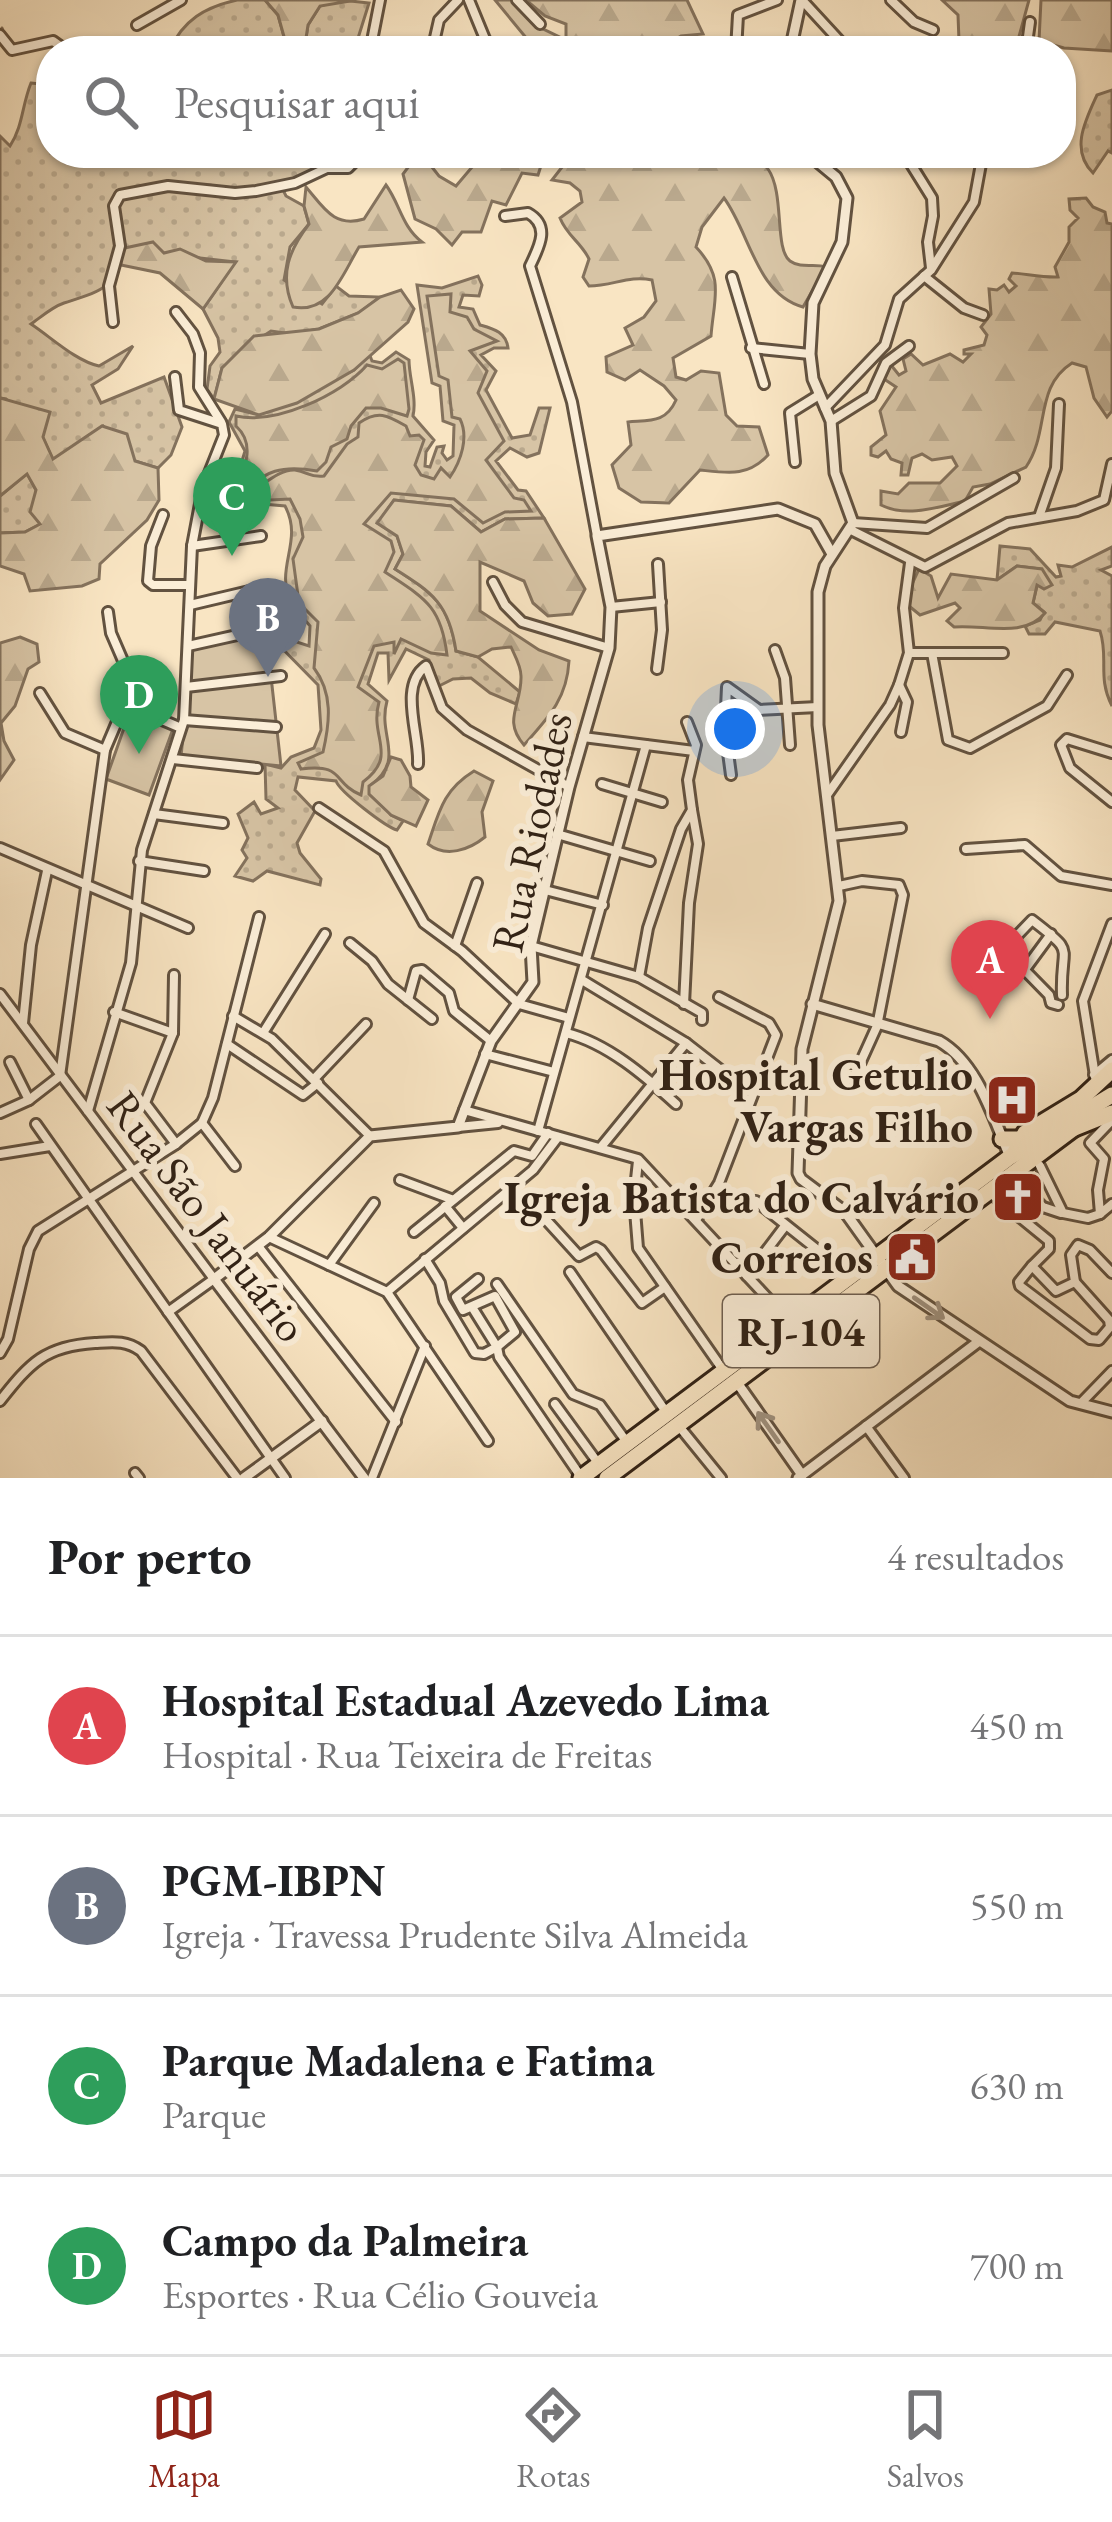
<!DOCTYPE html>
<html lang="pt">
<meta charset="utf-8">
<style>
body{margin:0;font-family:"EB Garamond",serif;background:#f6f6f6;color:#202124}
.you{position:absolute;left:735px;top:729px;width:42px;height:42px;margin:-30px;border:9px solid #fff;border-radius:50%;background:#1a73e8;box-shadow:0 0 0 18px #1a73e833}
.badge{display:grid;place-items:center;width:78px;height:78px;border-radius:50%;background:#8f2418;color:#fff;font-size:39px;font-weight:700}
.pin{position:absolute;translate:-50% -99px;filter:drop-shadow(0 3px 6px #0008)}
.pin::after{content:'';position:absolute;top:63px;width:42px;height:36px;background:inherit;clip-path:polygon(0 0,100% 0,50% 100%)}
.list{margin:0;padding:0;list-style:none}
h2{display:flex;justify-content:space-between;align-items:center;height:156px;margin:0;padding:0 48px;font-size:51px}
h2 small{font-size:39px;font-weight:400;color:#757577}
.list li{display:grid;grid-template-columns:78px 1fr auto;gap:36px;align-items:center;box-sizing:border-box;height:180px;padding:0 48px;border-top:3px solid #e0e0e0}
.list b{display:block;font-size:45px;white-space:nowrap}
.list p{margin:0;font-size:39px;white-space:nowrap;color:#757577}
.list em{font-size:39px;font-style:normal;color:#757577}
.icon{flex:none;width:66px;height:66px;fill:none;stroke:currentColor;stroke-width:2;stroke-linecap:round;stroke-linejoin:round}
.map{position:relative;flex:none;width:1112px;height:1478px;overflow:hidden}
.search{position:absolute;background:#fff;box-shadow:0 3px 9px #0004;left:36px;right:36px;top:36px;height:132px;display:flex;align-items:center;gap:30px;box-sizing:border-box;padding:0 42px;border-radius:48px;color:#757577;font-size:45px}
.sheet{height:876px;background:#fff}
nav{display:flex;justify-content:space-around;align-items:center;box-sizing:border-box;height:168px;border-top:3px solid #e0e0e0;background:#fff;font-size:33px;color:#757577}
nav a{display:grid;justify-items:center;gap:6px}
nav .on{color:#8f2418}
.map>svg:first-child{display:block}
.grass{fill:url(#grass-dots);stroke:#84725d;stroke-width:3}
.forest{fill:url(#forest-firs);stroke:#84725d;stroke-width:3}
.green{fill:#d7c4a5;stroke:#84725d;stroke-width:3}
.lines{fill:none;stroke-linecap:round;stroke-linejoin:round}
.stream{stroke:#806e5a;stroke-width:3}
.minor-casing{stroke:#625240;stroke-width:14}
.tertiary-casing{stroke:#625240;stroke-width:15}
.trunk-casing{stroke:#302115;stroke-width:21}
.minor{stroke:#fbeed8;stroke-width:8}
.tertiary{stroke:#fbeed8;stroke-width:9}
.trunk{stroke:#f9e5c3;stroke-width:15}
.oneway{stroke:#a09280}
.labels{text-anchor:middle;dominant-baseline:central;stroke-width:12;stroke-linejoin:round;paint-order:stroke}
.shield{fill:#fbeed8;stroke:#6d5e50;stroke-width:3}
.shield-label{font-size:42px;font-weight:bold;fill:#302115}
.street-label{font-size:45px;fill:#302115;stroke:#fbeed8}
.poi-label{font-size:45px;font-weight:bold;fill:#302115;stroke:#fbeed8;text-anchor:end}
</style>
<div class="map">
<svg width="1112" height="1478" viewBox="0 0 1112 1478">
<defs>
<pattern id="grass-dots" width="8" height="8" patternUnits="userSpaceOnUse" patternTransform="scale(3)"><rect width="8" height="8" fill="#d7c4a5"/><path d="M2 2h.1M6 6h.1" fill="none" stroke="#b9a88d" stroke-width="1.8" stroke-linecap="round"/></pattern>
<pattern id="forest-firs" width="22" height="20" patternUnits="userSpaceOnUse" patternTransform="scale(3)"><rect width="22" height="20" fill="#d7c4a5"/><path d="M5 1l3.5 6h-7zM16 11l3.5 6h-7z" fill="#b9a88d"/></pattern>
</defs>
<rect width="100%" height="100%" fill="#f9e5c3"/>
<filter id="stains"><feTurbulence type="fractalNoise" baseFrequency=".00167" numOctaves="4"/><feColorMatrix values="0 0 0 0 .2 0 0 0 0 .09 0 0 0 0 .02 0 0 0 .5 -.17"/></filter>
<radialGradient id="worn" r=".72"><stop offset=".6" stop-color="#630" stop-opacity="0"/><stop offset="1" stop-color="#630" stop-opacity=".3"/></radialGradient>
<!-- grass -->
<g class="grass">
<path d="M237,0H265L278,15L288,51H169C183,20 205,7 237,0Z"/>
<path d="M341,0L369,3L354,51H304L308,25L320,6Z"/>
<path d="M31,83L51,85V153H350V160L341,165H321L281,186L286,196L304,206L309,224L290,247L284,280L322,304L336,286L349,296L380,297L359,313L319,329L292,334L271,331L251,344L222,368L214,399L207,389L210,366L220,352L218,338L203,309L235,262L121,249C121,289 94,293 64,303C52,307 41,317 31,324C52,338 76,361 99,366L133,346L118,369L92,385L101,403L164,377L182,427L171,455L158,468L135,461L103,426L53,460L43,438L6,399L0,398V136L10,146C23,126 22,105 31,83Z"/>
<path d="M1112,90V153L1108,151L1093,173C1070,150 1085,121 1097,95Z"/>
<path d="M478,276L482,285L479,296L463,295L459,307L473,309L480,325C494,329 506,332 508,348H494L481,355L496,371L486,390L512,438L530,435L539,408H550L539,453L527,457L510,448L496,461L518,490L526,491L544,518L505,519L481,532L451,506L394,500L378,523L397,536L403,554L395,569C433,593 449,604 456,651L478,657L520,692L516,704L490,693L471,678L453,679L439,686L429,660L406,649L389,680L388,653H378L368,684L387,701C377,737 407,758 370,786L391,815L403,821L397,830C386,827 340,792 336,781L298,777L295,790L315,811L297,843L300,853L321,879L320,885L267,871L253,881L235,876L247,858L242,850L248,838L238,814L254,802L261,814L278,808L266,799L265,764L281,768L291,757L314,748L321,730L318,685L266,632L309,646L310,626C304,618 295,612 291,603C274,567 304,542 285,506L230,501L245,451L229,422L235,409L259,415L354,370L369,353L372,361L382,363L396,352L409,360C409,378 417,398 413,416L434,440L426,452L425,466L430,467L437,447L444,446L442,453L447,460L453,456L454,425L443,421L440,386L432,383L417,285L442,288Z"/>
<path d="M27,473L36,490L41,524L25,532L0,533V496Z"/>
<path d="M1000,546L1030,549L1056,577L1061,576L1058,565L1072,567L1112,547V566L1101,570L1112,576V706C1097,677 1109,658 1100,631L1055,622L1045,634H1029L1025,626L1040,620L1044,612L1033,603L1041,569L1017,566L997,580Z"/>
</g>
<!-- forest -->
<g class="forest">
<path d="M265,0H356L320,6L308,25L304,51H288L278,15Z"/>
<path d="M495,0H513L535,25L566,40V24L545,16L526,0H687L703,34L681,36L657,51H537Z"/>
<path d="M942,0H1029L1015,51H949L959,41L958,15Z"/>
<path d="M1041,0H1112V51L1064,48L1039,41Z"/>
<path d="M468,153H545L538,175L522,173L506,205L492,201L481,232H462L452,245L436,229L415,219L403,174L412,162H428L439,176L456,186L473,166Z"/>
<path d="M573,153H744C751,157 764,163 768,169C785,193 774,249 790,261C801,269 815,263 826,267L803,307C756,294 750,233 724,198L702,227L696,247C725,278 714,297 711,336L673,358L676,377L686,380L701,371L719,373L726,415L737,426L759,427L768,455C748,477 728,473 700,470L669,503L641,502L619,488L612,465L631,445L628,422C650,420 666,423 676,400L664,386L640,370L625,380L607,372L606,357L633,345L625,328L644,317L656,301L652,280C629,275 613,286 589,286L583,277L589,259C581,242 567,236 560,218L582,202L580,191L570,183L552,180Z"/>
<path d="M386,185C400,204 402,227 422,242L359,247C342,275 330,314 293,307C279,275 289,250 309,224L304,206L306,187C324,208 334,228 364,219Z"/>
<path d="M1086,198L1093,207L1105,212L1107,223L1112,224V411L1107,417L1094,398L1086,367L1072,363C1034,387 1050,432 1026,467L990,484L973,487L965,501C938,507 907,518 881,505V491L898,494L909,483H940L957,466L952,457L932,460L922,454L912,458L908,475H901L902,463L891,459L886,451L878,457L871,455V447L886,435L880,411L896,387L884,379L891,365L899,375L906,371L903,359L911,354L923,365L950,354L963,362L971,354H964V350L984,345L987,335L981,327L991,314L989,289L997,290L1004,285L1009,292L1016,286L1009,279L1012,273C1026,274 1045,278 1058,277L1055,267L1069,242V227L1078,218L1070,210L1069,199Z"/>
<path d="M153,242L164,253L180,249L206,261L236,262L203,309L160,273L121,265L120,249Z"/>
<path d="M401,290L414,309L408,322L354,370L297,403L259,415L214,399L222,368L254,336L319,329L358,313L380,297Z"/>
<path d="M451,294L450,312L467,317L474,329L497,341L470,351L487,371L478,393L504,441L486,460L514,498L524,500L531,511L505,512L483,523L454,499L391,493L364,524L391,541L394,552L385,572C424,598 441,605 447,655L431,653L401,639L394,654V642L374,646L358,687L379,702C369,738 399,755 363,782L361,795C332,783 345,763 301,769L298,763L323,752C330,722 333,693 314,668L318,622L299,603L293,559L303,537L300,519L290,499L251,501V492C264,485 279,469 295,470C308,472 311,478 324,476L347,444L358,437L359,423C378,410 387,415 406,426L410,436L419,435L424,440L415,465L421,475L434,479L441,468L450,477C461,461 469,437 460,419L452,417L448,380L439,376L427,296Z"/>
<path d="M398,359L404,363L409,409L407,416L381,408H366L351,426L347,439L331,447L326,462L317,471C284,465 263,469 242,497H234C242,473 258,446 236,426V416C275,425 341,395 367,365L382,369Z"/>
<path d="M0,398L50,412L43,437L53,459L102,426L127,434L135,461L158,468L159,500L147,520L100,564L99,579L82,586L30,591L24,574L0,566V533L25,532L40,524L30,512L36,490L27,474L0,496Z"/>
<path d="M394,500L451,506L481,532L505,519L544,518L585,589L572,614L548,616L533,603L524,581L480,562V611L539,650L569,661C567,699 548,718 524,745C502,720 522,705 521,676C521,666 515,656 511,647L492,649L478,657L456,651C449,604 433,593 395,569L403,554L397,536L377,523Z"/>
<path d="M1017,566L1042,569L1052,585L1044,589L1037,585L1033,603L1045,613C1024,639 983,624 954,627L947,621L960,608L955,603L920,615L909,606L906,597L919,569L931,576L938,598L951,574L997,580Z"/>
<path d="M20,637L37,644L39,662L28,669L15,706L1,723L4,741L14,760L0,780V643Z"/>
<path d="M391,757L401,760L410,776L411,787L428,800L416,826L391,815L369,794V786L383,776Z"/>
<path d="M474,771L493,781L482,812L485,837C469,850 446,858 428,844C439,812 443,790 474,771Z"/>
</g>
<!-- green -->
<g class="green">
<path d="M266,632L281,766L181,756L192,649Z"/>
<path d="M129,714L173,729L149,795L106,779Z"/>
</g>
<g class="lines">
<!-- stream -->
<path class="stream" d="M2,28L6,38"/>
<!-- minor casing -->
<g class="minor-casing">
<g id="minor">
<path d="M469,0L485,39L495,51"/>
<path d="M517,0L540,24"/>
<path d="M802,0L848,50"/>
<path d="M891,0L914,22L933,30"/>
<path d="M137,25L181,0"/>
<path d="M0,35L12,50L53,41L67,51"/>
<path d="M370,51L380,0"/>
<path d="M432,51L439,20L458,0"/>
<path d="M736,51L738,15L777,0"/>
<path d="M1026,51L1030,22"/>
<path d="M391,153L399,158L405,153"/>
<path d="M904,153L932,198L933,216L928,242L931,268"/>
<path d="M505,216L528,213C551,226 539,247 530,266L572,402L597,536"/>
<path d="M924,276L964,308L983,315"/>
<path d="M732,277L764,384"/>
<path d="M176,312L193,334L200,353L199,387L221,422"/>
<path d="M113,322L109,286L120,246L114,206L120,195L168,186L235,193L256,191L295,183L327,168H348L354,162L355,153"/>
<path d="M751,348L810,354"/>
<path d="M825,408L885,345L899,299L931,270L974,202L983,153"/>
<path d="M831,421L871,396L886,363L909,346"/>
<path d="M795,462L790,413L819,395"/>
<path d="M163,515L151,546L148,581L153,585H190"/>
<path d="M1039,517L1056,468L1059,404"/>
<path d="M853,523L927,528L1014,478"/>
<path d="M851,530L925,567L1008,523L1077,511L1104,500L1112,464"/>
<path d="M192,546L261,536"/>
<path d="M493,582L505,605L522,622L609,648"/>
<path d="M190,605L262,588"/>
<path d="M611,607L661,602"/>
<path d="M188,646L264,629"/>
<path d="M775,650L785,678L790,745"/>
<path d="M909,653H1003"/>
<path d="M932,653L948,740L970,748L1047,706L1067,675"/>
<path d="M657,669L662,630L658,564"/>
<path d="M899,685L907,702L901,732"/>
<path d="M186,687L281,676"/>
<path d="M40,693L65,733L105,750"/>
<path d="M127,705L181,728"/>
<path d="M184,720L276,727"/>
<path d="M583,737L694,751"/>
<path d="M1112,753L1067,739L1061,745L1070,768L1112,802"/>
<path d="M173,759L257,768"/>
<path d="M418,764C420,735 398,686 426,666L442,708L467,730L569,787"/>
<path d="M731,775L725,730L727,687L759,710L818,707"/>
<path d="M602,784L662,802"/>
<path d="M827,795L890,705L899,685L909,653L904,608L910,563"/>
<path d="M319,808L384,851L424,923L462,951L519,1004L569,1018"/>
<path d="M154,814L223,823"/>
<path d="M557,834L650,861"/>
<path d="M832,836L901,828"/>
<path d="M0,848L188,928"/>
<path d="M966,849L1025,845L1061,876L1112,885"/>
<path d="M139,861L204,871"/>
<path d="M839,886L862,881L899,885L903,895L877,1026L853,1079"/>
<path d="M545,890L603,905"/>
<path d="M350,943L372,961L388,984L432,1019"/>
<path d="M455,946L477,883"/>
<path d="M531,946L639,977L702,1013V1020"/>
<path d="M1026,968L1051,934"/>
<path d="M174,975L173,1033L145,1103L176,1144"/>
<path d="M639,977L648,928L681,829L692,810L688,780L696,745L687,722"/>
<path d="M582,980L686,1043L722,1071"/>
<path d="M0,994L214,1279L168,1312"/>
<path d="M408,1000L416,971L422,970L449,993L454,1011L491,1041"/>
<path d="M684,1004L689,903L698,844L692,810"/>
<path d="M1058,1005L1051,1003L1049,995L1007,952L1008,945L1032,920C1078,955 1060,943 1062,995"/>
<path d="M114,1012L173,1033"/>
<path d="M233,1016L272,1039L370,1136"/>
<path d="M23,1023L31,945L47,871"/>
<path d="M263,1033L325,934"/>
<path d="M566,1033C607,1043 645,1076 676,1104"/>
<path d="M227,1044L303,1095L318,1083"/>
<path d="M485,1054L554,1072"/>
<path d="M10,1062L29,1100"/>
<path d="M1094,1075L1112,1060"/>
<path d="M314,1079L366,1024"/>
<path d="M1096,1082L1083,1001L1112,924"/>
<path d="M464,1110L638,1159L789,1321"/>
<path d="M88,1111L131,963L142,850L184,720L192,546L203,488L224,435L222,424L179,410L175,377"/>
<path d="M0,1113L29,1100L60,1076L105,750L133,684L111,633L108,612"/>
<path d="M1112,1120L1090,1143L1104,1159L1098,1190L1100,1214L1112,1204"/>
<path d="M202,1123L235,1166"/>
<path d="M36,1124L285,1478"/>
<path d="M458,1127L498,1123"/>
<path d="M538,1131L646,745"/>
<path d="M601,1147L686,1043"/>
<path d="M0,1154L50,1146"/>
<path d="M638,1161L634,1198L638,1248L723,1370"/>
<path d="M1040,1166L1063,1213L1088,1218L1100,1214"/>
<path d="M400,1180L451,1199"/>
<path d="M999,1184L1008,1188L1021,1185L1043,1207L1061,1213"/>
<path d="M989,1192L1049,1241V1249L1032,1266L1056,1291L1075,1282L1071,1255L1078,1245L1090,1250L1112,1273"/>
<path d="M528,1200L579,1256L596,1247L601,1250L642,1303L665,1287"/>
<path d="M756,1201L849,1275"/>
<path d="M445,1206L463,1228"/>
<path d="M696,1220L719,1183L776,1035L769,1023L719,997"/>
<path d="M414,1232L514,1151L532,1156L548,1133"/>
<path d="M269,1237L387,1292L488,1441"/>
<path d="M258,1246L396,1422"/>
<path d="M425,1259L440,1283L444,1301L475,1353L484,1354L497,1347L499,1357L581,1477"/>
<path d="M329,1265L374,1203"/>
<path d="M1032,1266L1019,1282L1020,1286L1090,1339L1099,1340L1110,1327L1109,1320L1075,1282"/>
<path d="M570,1272L666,1412"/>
<path d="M747,1276L785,1226"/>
<path d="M497,1284L573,1394L600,1405L626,1441"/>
<path d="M387,1292L533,1170L558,1137"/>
<path d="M472,1307L497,1347L515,1332L495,1296L463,1310L456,1297L478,1279"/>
<path d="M0,1353L8,1339L29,1249L38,1231L176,1144L202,1123L213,1098L259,917"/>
<path d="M0,1401C30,1363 45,1346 95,1343C113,1342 126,1340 141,1351L237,1478"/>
<path d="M1081,1403L1112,1371"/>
<path d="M555,1404L598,1463"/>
<path d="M678,1425L721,1478"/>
<path d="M866,1426L904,1478"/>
<path d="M135,1473L139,1478"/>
<path d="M372,1478L425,1346"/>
</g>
</g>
<!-- tertiary casing -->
<g class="tertiary-casing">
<g id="tertiary">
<path d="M790,51L801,0"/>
<path d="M807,153L836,177L847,198L842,242L813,303L810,354L813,379L831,421L835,473L853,523L825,566L818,592V725L839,901L802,1049L798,1173L801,1179L845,1212L898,1286L1070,1401L1112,1412"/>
<path d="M812,1004L939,1041C978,1063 993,1118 1010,1157"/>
<path d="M736,1381L802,1475"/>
<path d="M244,1478L322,1421"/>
<path d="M364,1478L214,1279L269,1237L370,1136L458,1127L491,1041L533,982L531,946L569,787L609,648L611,607L597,536L778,509L815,524L832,554"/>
<path d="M798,1478L978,1342"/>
</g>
</g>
<!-- trunk casing -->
<g class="trunk-casing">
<g id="trunk">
<path d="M1072,1129L1112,1113"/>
<path d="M1002,1139H1019"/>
<path d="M1015,1152L1025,1133L1081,1099L1112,1070"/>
<path d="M581,1478L1010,1157L1112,1095"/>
<path d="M607,1478L1074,1128"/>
</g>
</g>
<!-- minor -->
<use href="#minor" class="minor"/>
<!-- tertiary -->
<use href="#tertiary" class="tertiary"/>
<!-- trunk -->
<use href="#trunk" class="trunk"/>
</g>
<!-- one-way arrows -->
<defs><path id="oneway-shaft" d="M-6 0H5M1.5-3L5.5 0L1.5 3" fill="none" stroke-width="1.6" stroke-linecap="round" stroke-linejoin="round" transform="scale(3)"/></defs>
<g class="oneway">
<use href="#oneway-shaft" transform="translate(929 1308) rotate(35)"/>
<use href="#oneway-shaft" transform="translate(768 1427) rotate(-125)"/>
</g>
<!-- icons -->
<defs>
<g id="hospital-square" transform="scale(2.7)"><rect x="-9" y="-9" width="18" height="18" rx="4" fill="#8f2418" stroke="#fbeed8"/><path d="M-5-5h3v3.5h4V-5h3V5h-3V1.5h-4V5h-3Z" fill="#fff"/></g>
<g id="church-square" transform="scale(2.7)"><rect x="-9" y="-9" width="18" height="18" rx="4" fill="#8f2418" stroke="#fbeed8"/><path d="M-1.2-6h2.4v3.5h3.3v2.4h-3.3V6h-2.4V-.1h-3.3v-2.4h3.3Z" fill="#fff"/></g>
<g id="civic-square" transform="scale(2.7)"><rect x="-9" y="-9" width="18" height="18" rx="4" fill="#8f2418" stroke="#fbeed8"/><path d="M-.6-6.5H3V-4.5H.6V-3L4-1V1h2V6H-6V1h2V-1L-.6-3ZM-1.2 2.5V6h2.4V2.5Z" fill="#fff"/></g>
</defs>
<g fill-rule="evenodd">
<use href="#hospital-square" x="1012" y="1100"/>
<use href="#church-square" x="1018" y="1197"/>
<use href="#civic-square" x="912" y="1257"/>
</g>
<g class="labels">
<!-- shield labels -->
<rect class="shield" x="723" y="1295" width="156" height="72" rx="9"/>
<g class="shield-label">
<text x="801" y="1331">RJ-104</text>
</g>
<!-- street labels -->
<g class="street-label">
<text transform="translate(531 832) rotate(-78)">Rua Riodades</text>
<text transform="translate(208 1216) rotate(53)">Rua São Januário</text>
</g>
<!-- poi labels -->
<g class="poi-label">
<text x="973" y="1074">Hospital Getulio<tspan x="973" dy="52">Vargas Filho</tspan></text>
<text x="979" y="1197">Igreja Batista do Calvário</text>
<text x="873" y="1257">Correios</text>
</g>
</g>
<rect width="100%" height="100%" filter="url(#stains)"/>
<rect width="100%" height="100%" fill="url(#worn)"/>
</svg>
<div class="you"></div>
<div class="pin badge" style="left:990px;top:1019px;background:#e0444e">A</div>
<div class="pin badge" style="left:268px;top:677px;background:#6b7280">B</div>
<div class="pin badge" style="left:232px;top:556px;background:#2e9e5b">C</div>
<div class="pin badge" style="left:139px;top:754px;background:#2e9e5b">D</div>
<div class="search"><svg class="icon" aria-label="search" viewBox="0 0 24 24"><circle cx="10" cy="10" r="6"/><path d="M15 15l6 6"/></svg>Pesquisar aqui</div>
</div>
<section class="sheet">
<h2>Por perto<small>4 resultados</small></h2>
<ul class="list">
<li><span class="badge" style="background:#e0444e">A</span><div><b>Hospital Estadual Azevedo Lima</b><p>Hospital · Rua Teixeira de Freitas</p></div><em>450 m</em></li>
<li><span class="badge" style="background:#6b7280">B</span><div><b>PGM-IBPN</b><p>Igreja · Travessa Prudente Silva Almeida</p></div><em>550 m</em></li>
<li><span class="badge" style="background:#2e9e5b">C</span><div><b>Parque Madalena e Fatima</b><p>Parque</p></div><em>630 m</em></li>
<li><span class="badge" style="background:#2e9e5b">D</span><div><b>Campo da Palmeira</b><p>Esportes · Rua Célio Gouveia</p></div><em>700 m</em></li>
</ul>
</section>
<nav>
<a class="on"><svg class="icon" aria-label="map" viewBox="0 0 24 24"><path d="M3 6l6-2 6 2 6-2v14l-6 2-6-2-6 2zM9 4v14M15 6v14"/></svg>Mapa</a>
<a><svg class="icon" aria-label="directions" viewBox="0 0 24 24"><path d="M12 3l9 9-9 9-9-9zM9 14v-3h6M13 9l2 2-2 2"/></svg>Rotas</a>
<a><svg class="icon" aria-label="saved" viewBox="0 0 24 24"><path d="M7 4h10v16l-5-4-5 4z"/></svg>Salvos</a>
</nav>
